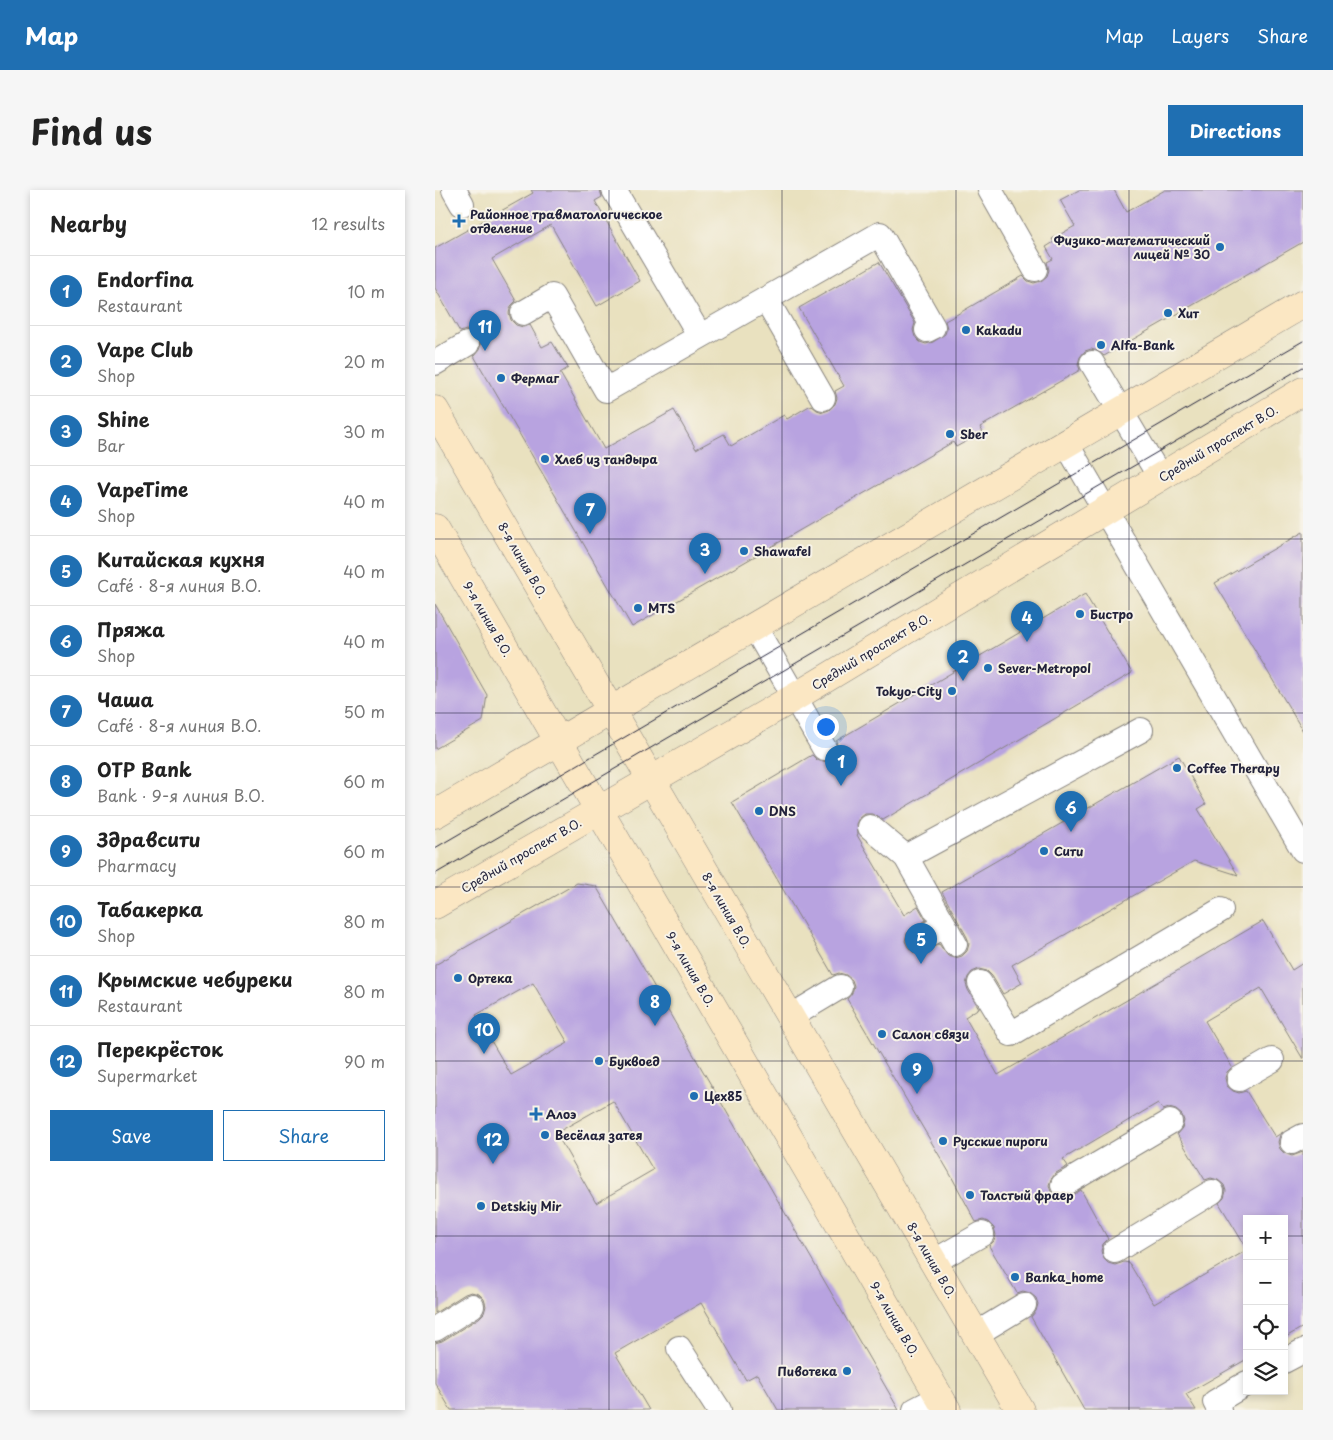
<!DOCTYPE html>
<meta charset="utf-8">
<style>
body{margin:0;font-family:"Playpen Sans",sans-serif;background:#f6f6f6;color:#222}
.controls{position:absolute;right:15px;bottom:15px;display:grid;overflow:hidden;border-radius:0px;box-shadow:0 2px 8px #0003}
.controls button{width:45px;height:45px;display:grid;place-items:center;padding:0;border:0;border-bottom:1px solid #e0e0e0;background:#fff;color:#222;font:25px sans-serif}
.you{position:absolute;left:390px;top:536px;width:18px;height:18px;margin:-12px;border:4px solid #fff;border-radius:50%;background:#1a73e8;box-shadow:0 0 0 8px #1a73e833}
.badge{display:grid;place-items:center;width:32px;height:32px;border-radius:50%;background:#1f6fb2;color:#fff;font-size:16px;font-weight:700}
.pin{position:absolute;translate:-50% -41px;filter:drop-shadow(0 1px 2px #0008)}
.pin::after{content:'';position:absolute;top:26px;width:18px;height:15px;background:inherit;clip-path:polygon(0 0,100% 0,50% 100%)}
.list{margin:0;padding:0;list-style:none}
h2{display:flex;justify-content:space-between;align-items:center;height:65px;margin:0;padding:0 20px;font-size:21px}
h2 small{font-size:16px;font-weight:400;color:#767676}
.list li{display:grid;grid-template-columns:32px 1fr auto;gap:15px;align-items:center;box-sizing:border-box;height:70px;padding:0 20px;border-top:1px solid #e0e0e0}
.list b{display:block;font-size:19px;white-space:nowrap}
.list p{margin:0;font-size:16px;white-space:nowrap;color:#767676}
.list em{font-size:16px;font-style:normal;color:#767676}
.actions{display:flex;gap:10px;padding:15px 20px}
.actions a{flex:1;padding:11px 0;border:1px solid #1f6fb2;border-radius:0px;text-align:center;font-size:18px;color:#1f6fb2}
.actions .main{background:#1f6fb2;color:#fff}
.icon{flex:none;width:28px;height:28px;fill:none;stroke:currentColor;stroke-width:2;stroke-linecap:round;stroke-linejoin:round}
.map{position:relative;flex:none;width:868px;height:1220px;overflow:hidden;border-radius:0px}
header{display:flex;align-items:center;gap:30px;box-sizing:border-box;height:70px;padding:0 25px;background:#1f6fb2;color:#fff}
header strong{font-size:24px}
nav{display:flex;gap:28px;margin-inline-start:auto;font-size:18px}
.intro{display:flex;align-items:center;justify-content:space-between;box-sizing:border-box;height:120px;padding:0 30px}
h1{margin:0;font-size:35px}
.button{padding:12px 22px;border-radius:0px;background:#1f6fb2;color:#fff;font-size:18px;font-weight:700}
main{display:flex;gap:30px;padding:0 30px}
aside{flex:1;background:#fff;border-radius:0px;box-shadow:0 2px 8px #0003}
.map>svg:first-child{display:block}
.building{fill:#b8a3e0;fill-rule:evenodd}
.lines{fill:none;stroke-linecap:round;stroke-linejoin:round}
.lane-casing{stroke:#86827d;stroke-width:26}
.secondary-casing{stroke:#86827d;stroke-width:29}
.lane{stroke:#fff;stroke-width:24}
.secondary{stroke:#fbe7c3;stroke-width:28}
.tram{stroke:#22223b;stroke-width:1}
.grid{fill:none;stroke:#22223b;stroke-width:1;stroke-opacity:0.55}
.poi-dot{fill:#1f6fb2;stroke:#f7f3e8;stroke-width:2}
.labels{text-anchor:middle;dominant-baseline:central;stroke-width:4;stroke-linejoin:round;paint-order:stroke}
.poi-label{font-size:12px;font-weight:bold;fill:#22223b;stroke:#f7f3e8;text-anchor:start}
.street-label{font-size:12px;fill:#22223b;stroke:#f7f3e8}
</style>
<header>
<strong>Map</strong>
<nav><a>Map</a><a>Layers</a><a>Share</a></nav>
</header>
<div class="intro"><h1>Find us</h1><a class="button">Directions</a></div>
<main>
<aside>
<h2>Nearby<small>12 results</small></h2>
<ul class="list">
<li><span class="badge">1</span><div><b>Endorfina</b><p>Restaurant</p></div><em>10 m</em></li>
<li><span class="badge">2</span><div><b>Vape Club</b><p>Shop</p></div><em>20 m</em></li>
<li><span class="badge">3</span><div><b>Shine</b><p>Bar</p></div><em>30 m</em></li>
<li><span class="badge">4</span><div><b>VapeTime</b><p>Shop</p></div><em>40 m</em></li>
<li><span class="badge">5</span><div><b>Китайская кухня</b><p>Café · 8-я линия В.О.</p></div><em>40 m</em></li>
<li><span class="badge">6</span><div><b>Пряжа</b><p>Shop</p></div><em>40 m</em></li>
<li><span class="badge">7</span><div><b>Чаша</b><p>Café · 8-я линия В.О.</p></div><em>50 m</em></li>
<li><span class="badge">8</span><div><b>OTP Bank</b><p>Bank · 9-я линия В.О.</p></div><em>60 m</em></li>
<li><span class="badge">9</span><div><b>Здравсити</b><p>Pharmacy</p></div><em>60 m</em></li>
<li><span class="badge">10</span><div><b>Табакерка</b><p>Shop</p></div><em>80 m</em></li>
<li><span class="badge">11</span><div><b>Крымские чебуреки</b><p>Restaurant</p></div><em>80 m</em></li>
<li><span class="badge">12</span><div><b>Перекрёсток</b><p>Supermarket</p></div><em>90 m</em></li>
</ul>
<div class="actions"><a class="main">Save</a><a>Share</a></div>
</aside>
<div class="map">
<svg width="868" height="1220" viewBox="0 0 868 1220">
<rect width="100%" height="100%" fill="#f7f3e8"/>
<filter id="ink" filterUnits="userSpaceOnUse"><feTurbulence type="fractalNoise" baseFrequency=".02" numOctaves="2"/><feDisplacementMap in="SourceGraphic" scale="10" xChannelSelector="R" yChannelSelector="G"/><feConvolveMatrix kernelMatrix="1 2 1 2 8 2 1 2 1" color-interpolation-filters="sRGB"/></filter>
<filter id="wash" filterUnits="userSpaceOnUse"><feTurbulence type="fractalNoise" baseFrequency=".0096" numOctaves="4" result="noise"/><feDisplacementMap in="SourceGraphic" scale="20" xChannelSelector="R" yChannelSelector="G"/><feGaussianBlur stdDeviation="1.12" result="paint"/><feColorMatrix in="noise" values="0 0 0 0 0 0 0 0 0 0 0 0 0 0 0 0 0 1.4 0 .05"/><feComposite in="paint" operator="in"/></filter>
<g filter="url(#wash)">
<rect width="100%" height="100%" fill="#e9e1bf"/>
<g id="blocks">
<!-- building -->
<g class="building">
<path d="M96,0H165L167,7L160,11L205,91L162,116L116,35L57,69L81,111L76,116L74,123L76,130L81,135L88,137L95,135L107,157L117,152L133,178L125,183L169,259L239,220L261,259L289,244L296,256L349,225L352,229L376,215L382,220L388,222L394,220L400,214L402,208L400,201L409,196L364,118L444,72L480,133L478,140L480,147L485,152L491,154L498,152L510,144L512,138L510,131L521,125L588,86L593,91L599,93L606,91L612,86L614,80L612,72L618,69L611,57L619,52L617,49L640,36L625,10L644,0H679L691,22L730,0H868V52L669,166L663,161L656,159L650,161L645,167L643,174L645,180L545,237L548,242L521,257L518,252L197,437L39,166L44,160L46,154L44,147L38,142L31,140L25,142L0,98V58L98,3Z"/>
<path d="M868,342V541L780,393Z"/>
<path d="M650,404L697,483L448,630L438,624H430L425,628L422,634L423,644L422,645L469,725L483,716L491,730L472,743L470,751L473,757L478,762L485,764L504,754L513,766L520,768L527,766L532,761L534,754L532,747L507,702L744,566L771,614L763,619L803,685L759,671L577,775L587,793L568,804L557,786L552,781L544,779L537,782L533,787L531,794L533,800L544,818L530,827L563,885L828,731L857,780L868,773V869L826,798L770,831L797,877L792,882L790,888L792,896L798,901L804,903L811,901L840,947L848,942L845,945L843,952L845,959L849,963L857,966L868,962V1137L849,1148V1029H812V1059L784,1013L789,1008L791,1001L789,995L783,990L776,988L770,990L742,944L747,938L749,931L747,925L741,920L734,918L728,920L723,913L628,969L633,976L621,983L616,989L614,995L616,1002L622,1007L628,1009L635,1007L646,1000L673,1049L668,1054L666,1061L669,1069L673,1073L680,1075L689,1072L694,1073L719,1114L812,1060V1169L751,1204L761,1220H649L596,1127L601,1121L603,1114L601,1108L595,1103L588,1101L582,1103L554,1056L559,1051L561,1045L559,1038L553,1032L548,1030L541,1032L514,982L412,809L417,803L419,796L417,790L411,785L404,783L398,785L297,612L377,565L382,570L388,572L396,570L401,565L403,559L401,551Z"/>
<path d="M0,414L52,505L48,531L0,559Z"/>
<path d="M142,693L161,696L464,1220H343L322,1184L311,1190L266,1113L180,1163L214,1220H16L0,1193V1153L7,1151L44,1128L49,1123L51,1116L49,1109L44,1104L36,1102L30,1104L0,1123V775ZM98,793L133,853L76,885L41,825ZM178,911L218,980L161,1013L121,943Z"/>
</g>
</g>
</g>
<g filter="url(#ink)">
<use href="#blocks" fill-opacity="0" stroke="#86827d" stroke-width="1"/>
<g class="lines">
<!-- lane casing -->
<g class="lane-casing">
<g id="lane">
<path d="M19,0L27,14"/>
<path d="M179,0L265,146"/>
<path d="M555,0L600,79"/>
<path d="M331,109L388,208"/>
<path d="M88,123L117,106L171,200L445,44L498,137L492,140"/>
<path d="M0,173L32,154"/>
<path d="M657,173L725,287"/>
<path d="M631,253L868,660"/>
<path d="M319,436L389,558"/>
<path d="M435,637L471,667L520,754"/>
<path d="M471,667L706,540"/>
<path d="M484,750L509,735"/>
<path d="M545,793L576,844L786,720"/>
<path d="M355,827L405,797"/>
<path d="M804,889L837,870"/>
<path d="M857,952L868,946"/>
<path d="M628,995L735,932"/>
<path d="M680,1061L777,1002"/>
<path d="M498,1072L547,1044"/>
<path d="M0,1139L37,1116"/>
<path d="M541,1144L589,1115"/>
<path d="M244,1158L284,1220"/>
<path d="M849,1171L868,1161"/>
<path d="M480,1220L505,1207"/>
<path d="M784,1220L780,1212L812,1193"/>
</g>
</g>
<!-- secondary casing -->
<g class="secondary-casing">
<g id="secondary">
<path d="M0,220L585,1220"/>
<path d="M0,338L512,1220"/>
<path d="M0,624L868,114"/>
<path d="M0,715L360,507L868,201"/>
</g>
</g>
<!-- lane -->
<use href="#lane" class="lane"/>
<!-- secondary -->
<use href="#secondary" class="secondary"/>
<!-- tram -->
<g class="tram">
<path d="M0,658L868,151"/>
<path d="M0,684L868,177"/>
</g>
</g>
</g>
<!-- grid -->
<path class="grid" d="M174,0V1220M347,0V1220M521,0V1220M694,0V1220M0,174H868M0,349H868M0,523H868M0,697H868M0,871H868M0,1046H812M849,1046H868"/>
<!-- markers -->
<g class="poi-dot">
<path d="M21.5 23.5h5v5h5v5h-5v5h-5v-5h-5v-5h5z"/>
<circle cx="785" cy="57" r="5"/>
<circle cx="733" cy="123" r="5"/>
<circle cx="531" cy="140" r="5"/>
<circle cx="666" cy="155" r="5"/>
<circle cx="66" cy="188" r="5"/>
<circle cx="515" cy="244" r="5"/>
<circle cx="110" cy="269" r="5"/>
<circle cx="309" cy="361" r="5"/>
<circle cx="203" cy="418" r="5"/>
<circle cx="645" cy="424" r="5"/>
<circle cx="553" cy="478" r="5"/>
<circle cx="517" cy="501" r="5"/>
<circle cx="742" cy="578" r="5"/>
<circle cx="324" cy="621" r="5"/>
<circle cx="609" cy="661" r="5"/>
<circle cx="23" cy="788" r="5"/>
<circle cx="447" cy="844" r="5"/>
<circle cx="164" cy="871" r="5"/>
<circle cx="259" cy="906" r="5"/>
<path d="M98.5 916.5h5v5h5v5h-5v5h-5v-5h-5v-5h5z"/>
<circle cx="110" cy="945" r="5"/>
<circle cx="508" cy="951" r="5"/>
<circle cx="535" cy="1005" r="5"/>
<circle cx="46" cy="1016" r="5"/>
<circle cx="580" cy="1087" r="5"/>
<circle cx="412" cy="1181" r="5"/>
</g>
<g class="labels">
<!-- poi labels -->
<g class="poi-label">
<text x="35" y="24">Районное травматологическое<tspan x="35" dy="14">отделение</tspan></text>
<text x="775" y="50" text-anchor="end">Физико-математический<tspan x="775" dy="14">лицей № 30</tspan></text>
<text x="743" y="123">Хит</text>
<text x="541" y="140">Kakadu</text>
<text x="676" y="155">Alfa-Bank</text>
<text x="76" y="188">Фермаг</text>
<text x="525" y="244">Sber</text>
<text x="120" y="269">Хлеб из тандыра</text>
<text x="319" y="361">Shawafel</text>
<text x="213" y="418">MTS</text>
<text x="655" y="424">Бистро</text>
<text x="563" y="478">Sever-Metropol</text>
<text x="507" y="501" text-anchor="end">Tokyo-City</text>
<text x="752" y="578">Coffee Therapy</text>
<text x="334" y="621">DNS</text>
<text x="619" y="661">Сити</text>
<text x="33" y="788">Ортека</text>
<text x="457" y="844">Салон связи</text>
<text x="174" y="871">Буквоед</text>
<text x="269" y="906">Цех85</text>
<text x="111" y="924">Алоэ</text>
<text x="120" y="945">Весёлая затея</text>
<text x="518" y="951">Русские пироги</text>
<text x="545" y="1005">Толстый фраер</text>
<text x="56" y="1016">Detskiy Mir</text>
<text x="590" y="1087">Banka_home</text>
<text x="402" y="1181" text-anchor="end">Пивотека</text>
</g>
<!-- street labels -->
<g class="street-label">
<text transform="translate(783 253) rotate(-31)">Средний проспект В.О.</text>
<text transform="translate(88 370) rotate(60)">8-я линия В.О.</text>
<text transform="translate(53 429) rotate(60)">9-я линия В.О.</text>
<text transform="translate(436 461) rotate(-31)">Средний проспект В.О.</text>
<text transform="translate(86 665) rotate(-30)">Средний проспект В.О.</text>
<text transform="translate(292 720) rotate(60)">8-я линия В.О.</text>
<text transform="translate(256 779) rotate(60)">9-я линия В.О.</text>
<text transform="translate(497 1070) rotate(60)">8-я линия В.О.</text>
<text transform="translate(460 1129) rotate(60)">9-я линия В.О.</text>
</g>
</g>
</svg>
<div class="controls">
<button>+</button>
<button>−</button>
<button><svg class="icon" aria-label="locate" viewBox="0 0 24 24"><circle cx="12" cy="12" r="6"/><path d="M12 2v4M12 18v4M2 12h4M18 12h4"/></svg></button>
<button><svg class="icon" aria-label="layers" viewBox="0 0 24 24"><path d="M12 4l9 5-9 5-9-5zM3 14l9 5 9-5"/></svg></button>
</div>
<div class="you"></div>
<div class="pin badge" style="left:406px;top:596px">1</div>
<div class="pin badge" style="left:528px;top:491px">2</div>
<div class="pin badge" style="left:270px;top:384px">3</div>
<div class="pin badge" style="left:592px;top:452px">4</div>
<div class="pin badge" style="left:486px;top:774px">5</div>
<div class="pin badge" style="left:636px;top:642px">6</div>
<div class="pin badge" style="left:155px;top:344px">7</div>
<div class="pin badge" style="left:220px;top:836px">8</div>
<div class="pin badge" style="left:482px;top:904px">9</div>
<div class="pin badge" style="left:49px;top:864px">10</div>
<div class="pin badge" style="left:50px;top:161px">11</div>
<div class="pin badge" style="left:58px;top:974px">12</div>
</div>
</main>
